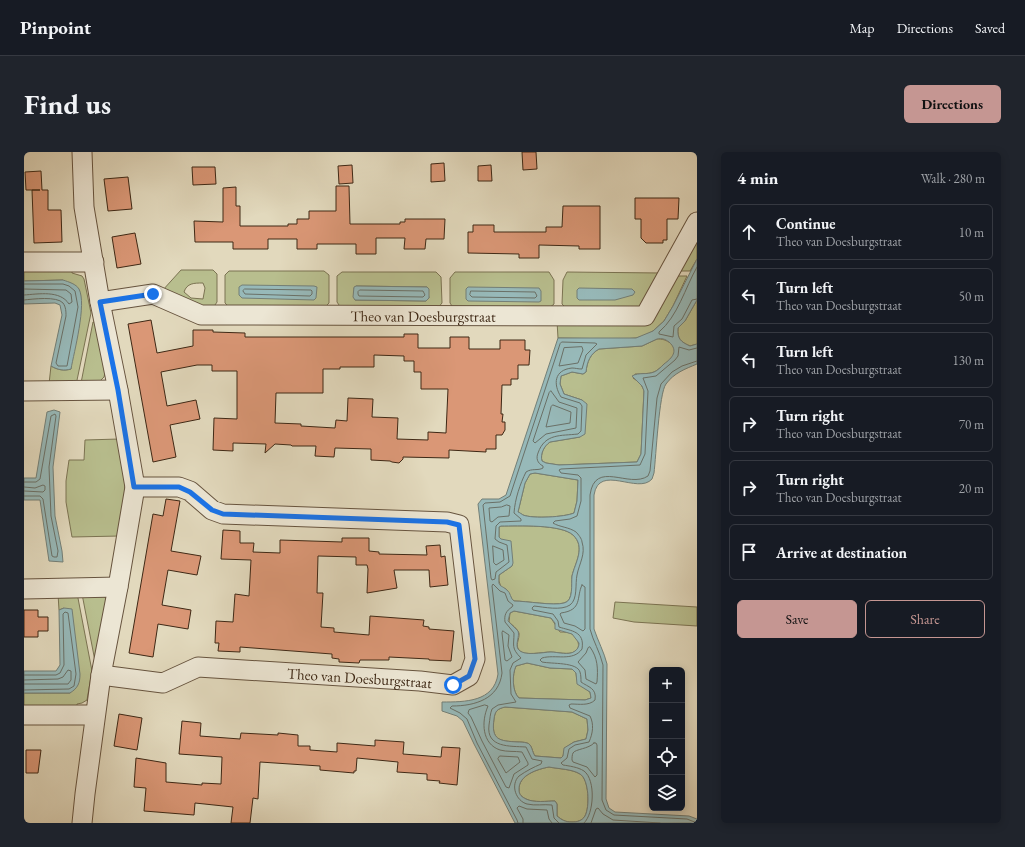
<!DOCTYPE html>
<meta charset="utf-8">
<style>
body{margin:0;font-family:"EB Garamond",serif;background:#20242c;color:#f1f3f6}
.controls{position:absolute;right:12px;bottom:12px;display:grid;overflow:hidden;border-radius:6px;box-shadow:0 2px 10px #0003}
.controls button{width:36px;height:36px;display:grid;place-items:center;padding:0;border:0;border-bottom:1px solid #363941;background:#171b24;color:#f1f3f6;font:20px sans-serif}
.stop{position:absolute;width:12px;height:12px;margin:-9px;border:3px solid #1a73e8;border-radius:50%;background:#fff}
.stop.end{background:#1a73e8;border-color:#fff;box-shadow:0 1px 4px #0008}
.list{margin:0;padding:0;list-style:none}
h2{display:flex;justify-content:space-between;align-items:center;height:52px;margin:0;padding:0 16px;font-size:17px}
h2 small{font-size:13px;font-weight:400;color:#9ea1a6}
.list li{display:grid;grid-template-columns:26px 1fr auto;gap:12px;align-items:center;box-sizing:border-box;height:56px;margin:0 8px 8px;padding:0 8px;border:1px solid #363941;border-radius:6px}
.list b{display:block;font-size:15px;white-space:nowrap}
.list p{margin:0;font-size:13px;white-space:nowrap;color:#9ea1a6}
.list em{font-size:13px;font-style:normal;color:#9ea1a6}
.actions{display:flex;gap:8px;padding:12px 16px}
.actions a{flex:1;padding:9px 0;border:1px solid #c59692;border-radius:6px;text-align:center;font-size:14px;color:#c59692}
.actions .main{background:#c59692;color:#111}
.icon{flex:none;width:22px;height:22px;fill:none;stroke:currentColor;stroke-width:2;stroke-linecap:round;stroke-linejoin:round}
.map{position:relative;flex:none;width:673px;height:671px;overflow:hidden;border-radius:6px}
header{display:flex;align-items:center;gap:24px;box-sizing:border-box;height:56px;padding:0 20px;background:#171b24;border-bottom:1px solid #363941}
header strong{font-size:19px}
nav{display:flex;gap:22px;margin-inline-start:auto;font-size:14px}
.intro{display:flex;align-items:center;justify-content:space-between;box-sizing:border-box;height:96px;padding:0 24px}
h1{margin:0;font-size:28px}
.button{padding:10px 18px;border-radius:6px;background:#c59692;color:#111;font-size:14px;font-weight:700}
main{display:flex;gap:24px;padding:0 24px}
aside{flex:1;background:#171b24;border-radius:6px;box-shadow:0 2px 10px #0003}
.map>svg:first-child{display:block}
.green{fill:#b8be8e;stroke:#7b7352;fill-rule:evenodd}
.water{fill:#97b9b9;stroke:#737f77;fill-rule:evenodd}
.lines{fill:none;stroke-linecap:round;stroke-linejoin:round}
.shore{stroke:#6a7067;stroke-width:1}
.building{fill:#da9776;stroke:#3e2815;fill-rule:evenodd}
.minor-casing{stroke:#67543f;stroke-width:21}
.minor{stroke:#ece6d4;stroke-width:19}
.route{stroke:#1a73e8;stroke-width:5}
.labels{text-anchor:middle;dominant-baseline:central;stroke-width:3;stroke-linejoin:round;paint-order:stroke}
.street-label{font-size:15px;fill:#3e2815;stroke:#ece6d4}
</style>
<header>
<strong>Pinpoint</strong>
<nav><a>Map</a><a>Directions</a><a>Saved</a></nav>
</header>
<div class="intro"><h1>Find us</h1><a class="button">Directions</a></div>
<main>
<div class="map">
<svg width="673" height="671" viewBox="0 0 673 671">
<rect width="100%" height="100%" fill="#e2d9bd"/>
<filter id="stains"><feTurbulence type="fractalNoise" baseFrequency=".005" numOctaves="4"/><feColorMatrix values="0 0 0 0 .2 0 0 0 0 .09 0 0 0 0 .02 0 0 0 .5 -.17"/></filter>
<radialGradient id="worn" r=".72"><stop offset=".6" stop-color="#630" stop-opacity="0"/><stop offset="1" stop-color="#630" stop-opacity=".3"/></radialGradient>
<!-- green -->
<g class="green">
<path d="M673,81V107L666,119H656Z"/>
<path d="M48,116V121L58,124L60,127L67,161L52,233L25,232L27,214C34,218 40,219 47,217L39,128L0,129V117Z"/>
<path d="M157,118H189L193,122V150L189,156H178L138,139ZM179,131L181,136L179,147L167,146L160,140C163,131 170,131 179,131Z"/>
<path d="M205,119H300L305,123V151L300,156H206L201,151V123Z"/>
<path d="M318,120H412L417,125L418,151L413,157L317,156L313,150V124ZM332,134L403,135L405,146L402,149L331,148L330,136Z"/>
<path d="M431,120H525L530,128V152L524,157H430L426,151V126Z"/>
<path d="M543,120L637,121L616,157H543L538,152L539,128Z"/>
<path d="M650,124H663L649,154L640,169L629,179L620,184L612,186L599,187L534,186L533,169L624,170Z"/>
<path d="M673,148V192L666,194C657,190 653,187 654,176L661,169Z"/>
<path d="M69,170H73L82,217L80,225L75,230L57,231Z"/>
<path d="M633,187C642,186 655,194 649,204C647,207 633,219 630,220C625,222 616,222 611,222L609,226L616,231L620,238L617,302L613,310L535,313L522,311L518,309C516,302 520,294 526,290L556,285L558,248L540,242L536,232L537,224L548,220L559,222L562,220C563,210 566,202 575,197L618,194Z"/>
<path d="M95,287L102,327L96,384L48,385L42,350V329L45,308H60L61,288Z"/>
<path d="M511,321L554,328L553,349L550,361C541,365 509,367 499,363C499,363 494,360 494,360L501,331L506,322Z"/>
<path d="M477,374C494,374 537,372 549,383C562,395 551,411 548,424C547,432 550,449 540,451C530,454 502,449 490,449L487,446L482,437L477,435L475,429V423L488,414L477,387L475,385V375Z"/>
<path d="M53,441L68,519L63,548L58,551L53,552V557H0V541H46L40,456L35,458L34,442Z"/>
<path d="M58,442L79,443L83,448L71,509Z"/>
<path d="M591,450L673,455V474L610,470L589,466Z"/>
<path d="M490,459L527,466L536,480C540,480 545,480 548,482C554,486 558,496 550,500C544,503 533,500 526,500C519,500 501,504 496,499C490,494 496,487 495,481C493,476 488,473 485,470L486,461Z"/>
<path d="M503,511L526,516L548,517L552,521C553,534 557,533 566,540L567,546L561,548L495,546C488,540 488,522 492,514Z"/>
<path d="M481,555L548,560L563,567L564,578L562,587L550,590L541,596L539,604L537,606L511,604C508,600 508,592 503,591C500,590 496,590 493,590C475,589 467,588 470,567C471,559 473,557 481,555Z"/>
<path d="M525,615C535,617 548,617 556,622C565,627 566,655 561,664C558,669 553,670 548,670C541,670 538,668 533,664V652L531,649C523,649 510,651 502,647C498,645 495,643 495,638C494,623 514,617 525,615Z"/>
</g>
<!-- water -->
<g class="water">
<path d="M673,107V148L661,169L654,176C653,187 657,190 666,194L673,192V212C661,217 650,221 642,232C635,241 632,305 630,321C629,323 629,325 628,327C614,343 575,311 570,343V477C574,489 580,500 583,512L582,647L585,656L591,660L665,664L673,667V671H491L450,592L439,569L433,564L418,559V550C441,550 470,550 474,522L454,352L458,347H475L482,343L534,186H612L629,179L640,169L649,154ZM633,187C638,186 641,187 645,190C655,199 648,206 640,212C637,215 633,219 630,220C623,223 615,220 608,224L618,234L620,239L617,302L613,310L535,313L522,311L518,309C516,302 520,294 526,290L556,285L561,282L563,252L558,248L540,242L536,232L537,224L548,220L559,222L562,220C563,210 566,202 575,197L618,194ZM511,321L554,328L553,349L550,361C541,365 509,367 499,363C499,363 495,360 494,360L501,331L506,322ZM477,374C494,374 537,372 549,383C562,395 551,411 548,424C547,432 550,449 540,451C530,454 502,449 490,449C486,446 487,441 483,438C476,432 474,436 475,423L488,414L489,411L487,389L477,387L475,385V375ZM490,459L527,466L531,471V477L548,482L555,491C555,494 554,497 551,499C545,504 534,500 527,500C520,500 499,505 494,497C491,492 496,484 494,479L484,469L486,461ZM503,511L526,516L548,517L552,521L553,532L566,540L567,546L561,548L495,546C488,540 488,522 492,514ZM481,555L548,560L563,567L564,578L562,587L550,590L540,596L539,604L537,606L511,604C508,600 508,592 503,591C500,590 496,590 494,590C475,589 467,588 470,567C471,559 473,557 481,555ZM525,615C535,617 548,617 556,622C565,627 566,655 561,664C558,669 553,670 548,670C541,670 538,668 533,664V652L531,649C523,649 510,651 502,647C498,645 495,643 495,638C494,623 514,617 525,615Z"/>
<path d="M39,128C45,130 52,132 55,137C63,152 50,200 47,217C40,219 34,218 27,214L38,163L36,153L31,151L0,152V129Z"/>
<path d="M218,133L290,134L293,135L292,146L290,148L218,146L215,143V135Z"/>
<path d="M332,134L403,135L405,137V146L402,149L331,148L329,145L330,135Z"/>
<path d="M444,135L515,136L517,139V149L515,150L444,149L442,147V137Z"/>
<path d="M555,136L608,137L611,140L609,143L591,148H555L553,146V138Z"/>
<path d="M30,258L36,260L29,315L31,364L38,399L39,410L25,409L16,348H0V326H12L23,260Z"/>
<path d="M40,456L48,457L56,522C56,531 54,536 46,541H0V519H32L36,513L35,458Z"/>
</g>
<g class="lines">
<!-- shore -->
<g class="shore">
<path d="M673,115C661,136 654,164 635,180V182L649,185L650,174L658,167L668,148L673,147"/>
<path d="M0,132H39L45,134L51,139L54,155L43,214H34L32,211L42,164C42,160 42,155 39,151C33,144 9,147 0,148"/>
<path d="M0,137L42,138L47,142L48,150L45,152C36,138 15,142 0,143"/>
<path d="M221,137L287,138L288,139V142L286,144L221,142L219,139Z"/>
<path d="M336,138L399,139L401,143L399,145L335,144L334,142V140Z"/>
<path d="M447,139L511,140L513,144L511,146L448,145L446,143Z"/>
<path d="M538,190L571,191L573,192L562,203L558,217C554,217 551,216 548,216C530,218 529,232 537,245L556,251L558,254L557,279L554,282C537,284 521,281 514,301C512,306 513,311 519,314V316C514,319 508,316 502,320C496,332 491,347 490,361L497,367V369L476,370L472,374L471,387L475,390L483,393L485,410L472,420L471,427L468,428L467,426L459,353L461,351L476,350L486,344L536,192Z"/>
<path d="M558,195L559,198L554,211L535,214L540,196Z"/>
<path d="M673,209L658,214L648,220L637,232L633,246L626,319L624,324C605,337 571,307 566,343V477C569,489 576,500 579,513L578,648L582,658L590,663L663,667L673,671"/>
<path d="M527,239L535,250L553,256L552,276L522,282L511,291L509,289L525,241Z"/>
<path d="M529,253L547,260L546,271L522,275L527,255Z"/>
<path d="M0,330H12L16,327L27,264L31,262L32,264L25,315L27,364L34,399L33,405H30L28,404L19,347L16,344H0"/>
<path d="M0,335L11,336L19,333L21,334V338L19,340L0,339"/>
<path d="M483,353L486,354L485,364L474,365L468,370L466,369L465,356L477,355Z"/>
<path d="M469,394L479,398L480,408L472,413L470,411Z"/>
<path d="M558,433L561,435V477L559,479L551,474L540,471L536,462L537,461C559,458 552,445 558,433Z"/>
<path d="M479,479L485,483L484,494L488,505L483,509L481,508L478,481Z"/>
<path d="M566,495C574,506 574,517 573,530L572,532L562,527L561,518L554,510L562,501L564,496Z"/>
<path d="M0,523H32L36,521L40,513L39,462L41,460L44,461L52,522L50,534L45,537L0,538"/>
<path d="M0,528L34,527L39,525L44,518L47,519V528L44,532H0"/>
<path d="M461,553L464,554C457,570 458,592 476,598C483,600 491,599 498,600L504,611V613L490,622L485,636L482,635L458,589L447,565L444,561L445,558Z"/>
<path d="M570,591H572L573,593V623L571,625L563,615L549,610L548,608C548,606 548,603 549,601C551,597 565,597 570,591Z"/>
<path d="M476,604L494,605L496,610L482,621L474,607Z"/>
<path d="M494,671L493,668L453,591L443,567L436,561L426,556L428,554C451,554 475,547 478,521L468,434L469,432L476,439L481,441L484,449L489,453L488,455C482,459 480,463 481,470L490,481C490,494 487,496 497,506L489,511L486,518L487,542L492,550L474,553L468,557C466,562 466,567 465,573C462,596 486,594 502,595L508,607L518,609L517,612C510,615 502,619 495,624C486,633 492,649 503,652C511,654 520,652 528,653L530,666L535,671"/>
<path d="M499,671V667L493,656L495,654L503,657L523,658L525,667L528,671"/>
<path d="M560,671C570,662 572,628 560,619C554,615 545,614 539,613L537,611L543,606L545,597L551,593L565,590C569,581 570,572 566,564L546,556L545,553L547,552C555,552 565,554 571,548C573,536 564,535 557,530C557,527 557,523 556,520C553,510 528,512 518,510L516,508L518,506C531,502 549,510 558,497C561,479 547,479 535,475L534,469L529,462L509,458L508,456L510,454C520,455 537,459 546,453C554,447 551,432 553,423C555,412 562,402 558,390C558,387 554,382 552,380C545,375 535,375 529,371L531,369L546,367L553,364L557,349V326L554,323L537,321L535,318L537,317L616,313L621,302L624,239L619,226L632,224L651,208L654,204L655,195L665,198L673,196"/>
<path d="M567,671L572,657L574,656L579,662L589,668L636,671"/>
</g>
</g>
<!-- building -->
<g class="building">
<path d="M498,0H512L513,17L499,18Z"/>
<path d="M420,11L421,29L407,30V12Z"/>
<path d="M328,13L329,31L315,32L314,14Z"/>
<path d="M467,13L468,29H454V14Z"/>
<path d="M168,15H191L192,32L169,33Z"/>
<path d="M17,19L18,38H24V58H37L38,90L10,91L8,38H16H2L1,20Z"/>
<path d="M104,25L108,57L84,59L80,27Z"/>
<path d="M312,34H325L326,72H376V70H381V67H421L420,87H402L401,97H380L381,86H352V102H332V92H293V97H273V87H244V97H209V90H171L170,69L199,70V36L212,35V54H216V74H264V72H273V67H285V59H312Z"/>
<path d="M611,46H655L654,67H643V88H639V91H622L617,86V67H611Z"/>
<path d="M539,54H576V97H555V94L515,93V106H495V102L444,101V80H449V73H470V80H522V75H538Z"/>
<path d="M111,81L117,112L93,116L88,85Z"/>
<path d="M127,168L133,201L169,194V178H189V180L221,181V185H380V182H394V196H426V185H445V197H476V188H501V198H506L505,213H494V227H487V233H478L477,262H479L478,270H481V278L478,283H472V297H462V300L425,298V306L379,305V307L375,311L368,310L366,309L347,308V297L311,296L310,305L291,304L292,294H268L267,293L251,292L241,301L242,292L209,291V299L189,298L190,266L213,267V219H188V213H173L137,220L143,254L172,248L176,267L146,273L152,305L129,310L104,172ZM350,203L380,204V209H390V220H397V237H424L422,281L404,280V288L373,287L374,266L348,265L349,247L324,246L323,269L312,268L311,276L277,274V272L251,271L252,241H299V217H316V215H350Z"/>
<path d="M142,347L156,349L147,399L177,404L173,423L144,418L138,453L167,458L164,477L134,472L129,505L105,501L129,362L139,364Z"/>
<path d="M199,378L216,379V391H230L229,400L256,401V388L318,390V386H345V399L355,400V402L403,403L402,394L416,393L417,405L421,404L424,433L406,435L405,418H370L373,436L343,441L344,417L343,413H332V405L294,404L293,441H299L297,475L310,476V480L345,483L346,464L400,468L399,474L405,475V477L430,479L427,509L405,508V507L365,505V508H336L335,511L315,510V507L308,506V502L216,495V500L194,499L195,491H191L192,469L209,470L211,442L225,444L227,408L197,407Z"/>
<path d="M0,458H14V465H24V479H14V485H0Z"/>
<path d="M95,562L118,566L113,598L90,594Z"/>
<path d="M158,569L177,571L176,584L216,587L217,581L254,583V581L274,583V594H286V598L313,600V591L351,594V588L380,590L379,602L417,605L418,595L436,596L433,633L415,631L416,629L403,628V622L373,620L374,610L333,606L332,619H330V621L296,618V614L236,610L234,647L229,646L226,671H207L209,655L171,651L170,663L120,659L122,636L110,635L112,606L142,611V630L178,633V631L197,632L198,605L155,602Z"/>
<path d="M2,598H17L14,621H2Z"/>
</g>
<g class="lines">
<!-- minor casing -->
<g class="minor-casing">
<g id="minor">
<path d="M58,0L60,55L76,150L94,238L111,335L94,435L77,523L61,642L58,671"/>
<path d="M0,110H70"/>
<path id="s1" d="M76,150L129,142L177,163L621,164L673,70"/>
<path d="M0,239L94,238"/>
<path d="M0,437L94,435"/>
<path id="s2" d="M77,523L139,531L174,515L396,529L429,533L445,524L451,507L435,373L423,370L199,362L188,358L166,339L155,335H111"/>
<path d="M0,563H71"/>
</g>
</g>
<!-- minor -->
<use href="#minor" class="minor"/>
</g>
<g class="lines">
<!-- route -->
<path class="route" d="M129,142L76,150L94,238L110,335H155L166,340L188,358L199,362L423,370L435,373L451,507L445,524L429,533"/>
</g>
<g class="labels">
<!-- street labels -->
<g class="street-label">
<text stroke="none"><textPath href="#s1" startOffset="328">Theo van Doesburgstraat</textPath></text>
<text stroke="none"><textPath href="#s2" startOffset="263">Theo van Doesburgstraat</textPath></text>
</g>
</g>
<rect width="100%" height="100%" filter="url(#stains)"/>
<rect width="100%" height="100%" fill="url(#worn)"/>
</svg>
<div class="controls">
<button>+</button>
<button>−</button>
<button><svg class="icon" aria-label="locate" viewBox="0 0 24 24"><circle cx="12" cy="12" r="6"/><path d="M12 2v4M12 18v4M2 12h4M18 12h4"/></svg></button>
<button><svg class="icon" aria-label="layers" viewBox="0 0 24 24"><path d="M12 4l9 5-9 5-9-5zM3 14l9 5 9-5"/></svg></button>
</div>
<div class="stop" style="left:429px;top:533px"></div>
<div class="stop end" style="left:129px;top:142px"></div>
</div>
<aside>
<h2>4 min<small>Walk · 280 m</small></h2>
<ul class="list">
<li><svg class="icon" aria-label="ahead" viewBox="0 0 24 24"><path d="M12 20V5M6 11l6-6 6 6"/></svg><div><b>Continue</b><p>Theo van Doesburgstraat</p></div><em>10 m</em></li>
<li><svg class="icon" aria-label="left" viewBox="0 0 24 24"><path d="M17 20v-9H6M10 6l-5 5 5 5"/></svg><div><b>Turn left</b><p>Theo van Doesburgstraat</p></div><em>50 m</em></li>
<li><svg class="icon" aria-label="left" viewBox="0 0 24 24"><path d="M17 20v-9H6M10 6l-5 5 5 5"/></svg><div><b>Turn left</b><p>Theo van Doesburgstraat</p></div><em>130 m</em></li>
<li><svg class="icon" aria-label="right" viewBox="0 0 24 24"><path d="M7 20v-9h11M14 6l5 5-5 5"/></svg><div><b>Turn right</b><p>Theo van Doesburgstraat</p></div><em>70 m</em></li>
<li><svg class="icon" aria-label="right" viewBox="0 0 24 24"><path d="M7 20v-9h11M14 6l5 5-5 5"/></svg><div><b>Turn right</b><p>Theo van Doesburgstraat</p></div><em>20 m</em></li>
<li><svg class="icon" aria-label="arrive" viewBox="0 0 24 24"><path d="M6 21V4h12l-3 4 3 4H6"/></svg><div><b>Arrive at destination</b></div></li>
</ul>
<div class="actions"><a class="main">Save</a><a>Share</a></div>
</aside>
</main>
